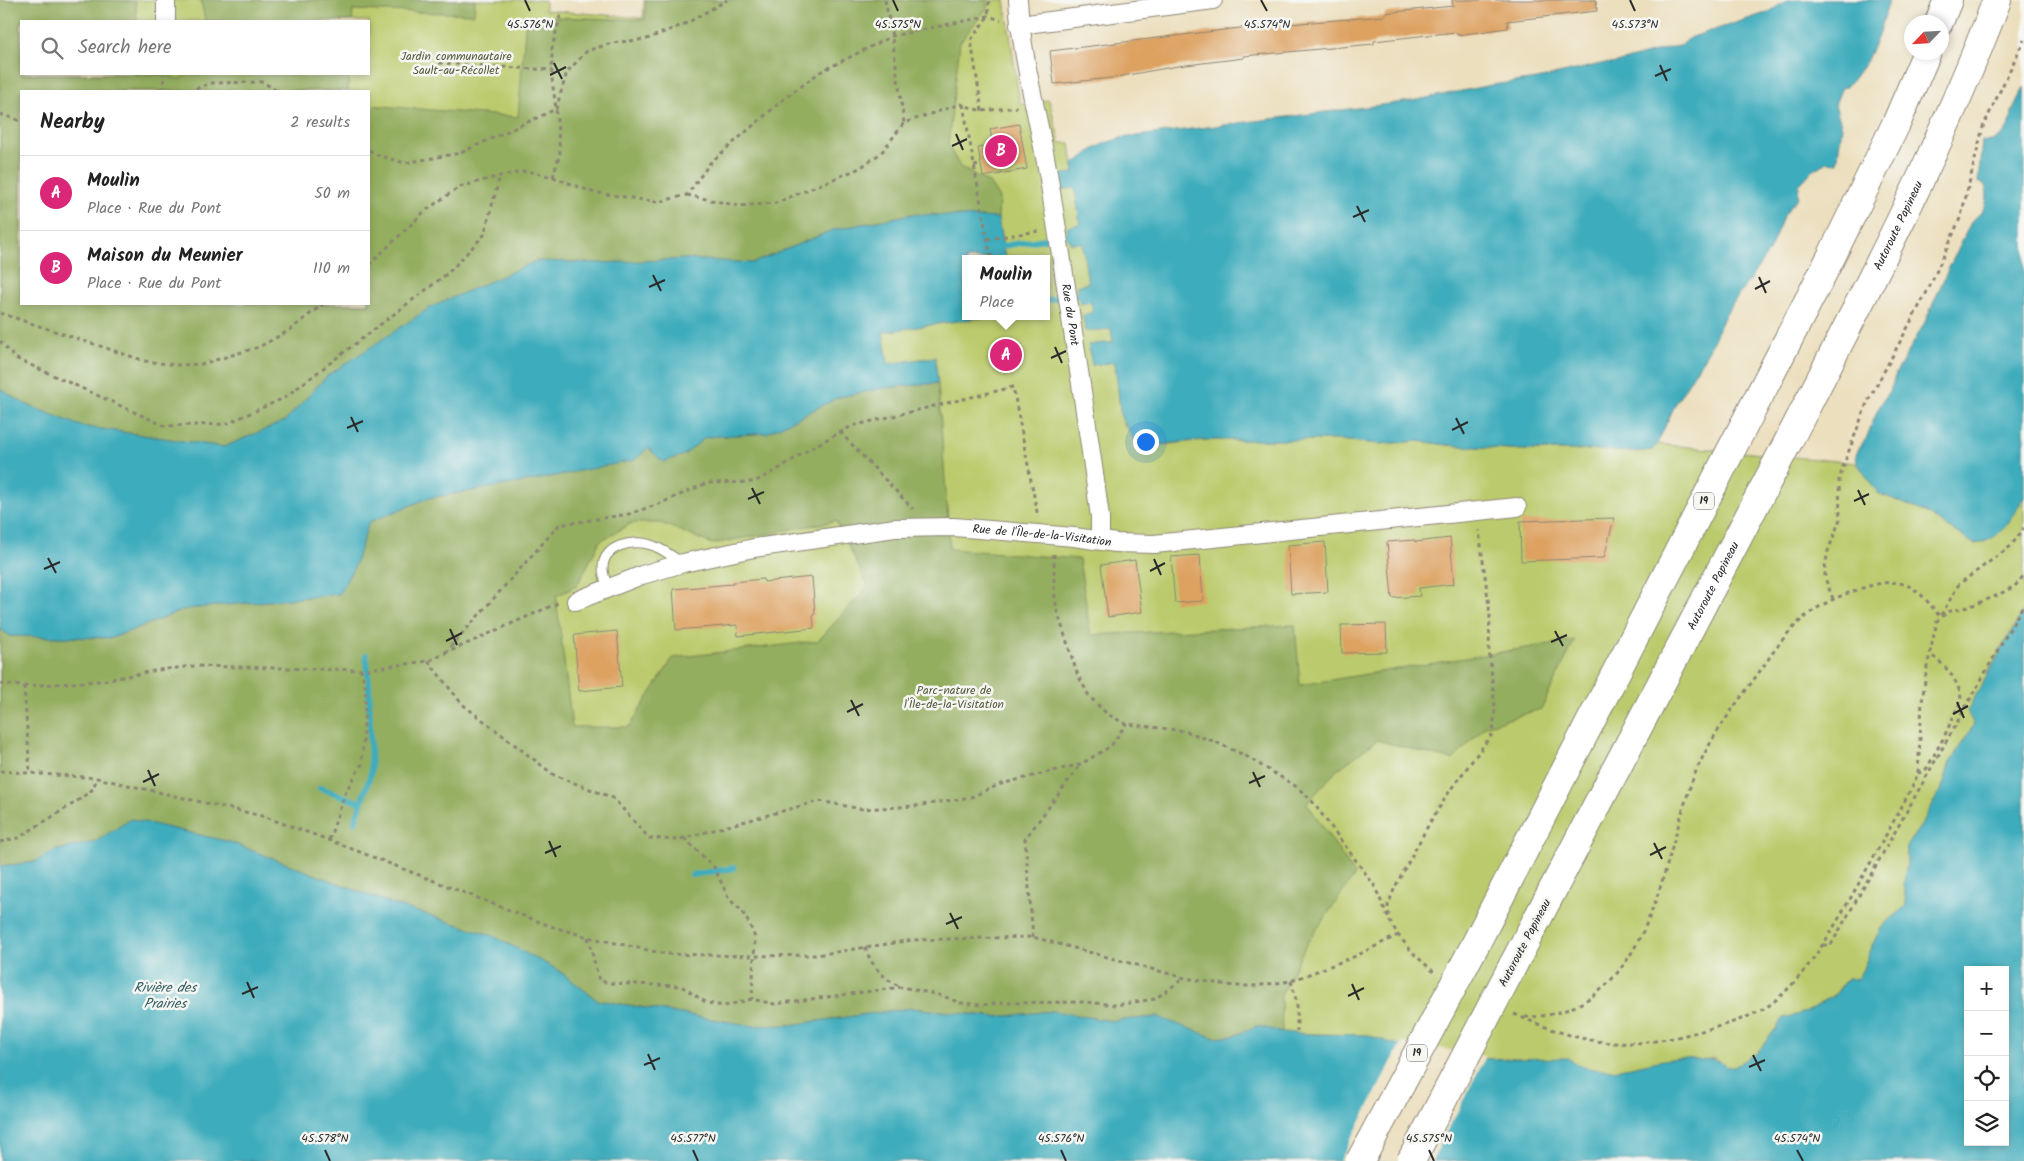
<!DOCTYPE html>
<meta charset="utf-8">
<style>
body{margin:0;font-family:Kalam,sans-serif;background:#f2f2f2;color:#222}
.controls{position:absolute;right:15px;bottom:15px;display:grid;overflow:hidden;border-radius:0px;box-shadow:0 2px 8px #0003}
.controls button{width:45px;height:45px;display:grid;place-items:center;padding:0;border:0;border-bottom:1px solid #e0e0e0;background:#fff;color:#222;font:25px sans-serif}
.compass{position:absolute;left:1904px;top:15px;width:45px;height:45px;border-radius:50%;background:#fff;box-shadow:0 2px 8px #0003;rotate:245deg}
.you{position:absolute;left:1145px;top:441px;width:18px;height:18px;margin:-12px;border:4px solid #fff;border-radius:50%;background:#1a73e8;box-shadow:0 0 0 8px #1a73e833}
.badge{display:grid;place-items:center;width:32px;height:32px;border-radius:50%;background:#db2777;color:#fff;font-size:16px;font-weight:700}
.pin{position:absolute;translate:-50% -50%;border:2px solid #fff;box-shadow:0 1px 5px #0006}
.popup{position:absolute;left:962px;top:255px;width:88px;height:65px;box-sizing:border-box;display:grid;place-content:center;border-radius:0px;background:#fff;filter:drop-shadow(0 1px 4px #0005);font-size:16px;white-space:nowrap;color:#767676}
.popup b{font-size:19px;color:#222}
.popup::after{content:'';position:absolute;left:50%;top:100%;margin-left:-10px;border:10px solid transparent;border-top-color:#fff}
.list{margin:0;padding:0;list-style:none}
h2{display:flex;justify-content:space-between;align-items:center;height:65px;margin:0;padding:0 20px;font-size:21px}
h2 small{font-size:16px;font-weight:400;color:#767676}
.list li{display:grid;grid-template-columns:32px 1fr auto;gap:15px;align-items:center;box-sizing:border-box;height:75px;padding:0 20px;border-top:1px solid #e0e0e0}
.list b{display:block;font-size:19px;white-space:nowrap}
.list p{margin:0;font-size:16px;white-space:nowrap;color:#767676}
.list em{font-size:16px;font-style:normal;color:#767676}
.icon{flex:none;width:28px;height:28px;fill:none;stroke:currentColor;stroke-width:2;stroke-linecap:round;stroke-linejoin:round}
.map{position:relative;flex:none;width:2024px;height:1161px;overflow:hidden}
.search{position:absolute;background:#fff;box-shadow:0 2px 8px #0003;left:20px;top:20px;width:350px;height:55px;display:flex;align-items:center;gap:12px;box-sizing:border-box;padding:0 18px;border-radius:0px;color:#767676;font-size:19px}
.panel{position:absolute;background:#fff;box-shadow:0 2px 8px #0003;left:20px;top:90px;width:350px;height:215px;border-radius:0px}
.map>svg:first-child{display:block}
.green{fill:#bbca6c;stroke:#737a4c;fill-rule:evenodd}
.forest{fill:#94ae60;stroke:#606c46;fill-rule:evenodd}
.water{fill:#3eacbc;stroke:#346c74;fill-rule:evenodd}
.pier{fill:#ecdfbe}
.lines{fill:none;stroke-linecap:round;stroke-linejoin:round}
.stream{stroke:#3eacbc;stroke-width:6}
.building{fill:#dda160}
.service-casing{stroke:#8c8574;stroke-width:11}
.minor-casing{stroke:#8c8574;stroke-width:20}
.motorway-casing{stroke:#8c8574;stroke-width:30}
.path{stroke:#8c8574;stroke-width:3;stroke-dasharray:4 4;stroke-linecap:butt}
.service{stroke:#fff;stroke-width:9}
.minor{stroke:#fff;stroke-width:18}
.motorway{stroke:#fff;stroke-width:28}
.motorway-bridge-casing{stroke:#8c8574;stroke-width:30;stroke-linecap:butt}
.motorway-bridge{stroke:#fff;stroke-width:28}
.ticks{fill:none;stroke:#2b2b2b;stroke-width:2}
.labels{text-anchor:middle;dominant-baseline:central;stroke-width:5;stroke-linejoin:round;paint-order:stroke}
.shield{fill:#f6f6f2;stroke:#686867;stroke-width:1}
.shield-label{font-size:11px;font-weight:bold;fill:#2b2b2b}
.park-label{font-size:12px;fill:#565b3e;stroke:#f6f6f2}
.street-label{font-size:12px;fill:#2b2b2b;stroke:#f6f6f2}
.water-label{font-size:14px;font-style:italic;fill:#335f65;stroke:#f6f6f2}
.ticks-label{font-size:12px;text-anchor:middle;fill:#2b2b2b;stroke:#f6f6f2;stroke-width:5;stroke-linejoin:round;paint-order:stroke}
</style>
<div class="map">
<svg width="2024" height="1161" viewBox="0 0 2024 1161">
<rect width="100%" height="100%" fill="#f6f6f2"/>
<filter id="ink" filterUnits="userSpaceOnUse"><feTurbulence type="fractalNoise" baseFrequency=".02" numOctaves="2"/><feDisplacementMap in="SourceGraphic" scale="10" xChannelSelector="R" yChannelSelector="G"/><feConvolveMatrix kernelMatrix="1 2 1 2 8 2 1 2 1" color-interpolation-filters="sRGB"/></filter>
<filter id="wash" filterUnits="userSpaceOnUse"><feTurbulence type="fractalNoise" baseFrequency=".0096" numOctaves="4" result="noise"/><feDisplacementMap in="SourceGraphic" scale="20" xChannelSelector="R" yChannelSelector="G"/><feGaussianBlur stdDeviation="1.12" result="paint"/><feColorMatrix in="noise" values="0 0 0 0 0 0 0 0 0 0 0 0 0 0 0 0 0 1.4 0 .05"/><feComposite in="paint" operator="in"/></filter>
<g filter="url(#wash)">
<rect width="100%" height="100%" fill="#ecdfbe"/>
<!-- green -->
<path class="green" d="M0,0H545V10L643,18L644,0H1005L1020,104L1049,100L1060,143H1070L1074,173L1058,175L1075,188L1080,224L1067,227L1070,243L1082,242L1088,283L1077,286L1080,303L1091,302L1093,313L1085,331L1111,329L1113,342L1089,345L1092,365L1115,362L1121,417L1125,427L1162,445L1204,440H1339L1380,444L1419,441L1447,445L1524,450H1602L1632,452L1652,450L1657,444L1857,463L1878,493L1925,512L1974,544C2001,541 2012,518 2024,497V610L1988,671L1974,725L1950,762L1944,783L1922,824L1907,845V862L1904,882L1906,906C1897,914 1887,919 1880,930C1870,946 1868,964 1857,979L1847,978L1836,993L1807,1012L1784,1018L1757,1053L1734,1066L1726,1067L1721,1062L1715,1058L1701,1060L1680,1058L1609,1071L1507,1058L1489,1059L1395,1044L1367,1035L1310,1034L1282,1032L1257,1026L392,904L230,842L0,866V629L339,594L934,357L888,364L883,332L991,316H1046V259H1005L997,218L833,230L753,263H601L536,261L327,376L285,421L0,389ZM21,21H369V74H21ZM21,91H369V304H21Z"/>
<!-- forest -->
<g class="forest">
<path d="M0,0H103L136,2L137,21H21V74H166L178,79L190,74H349L348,91H21V304H369V105L518,117L526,16L645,20L646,0H988L987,8L960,42L948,145L960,167L989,183L999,198L998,218L912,214L833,230L753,263L686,259L601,263L536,261L327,376L285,421L224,447L81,426L25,404L0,389Z"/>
<path d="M201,0H475L474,14L353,10L352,21H205Z"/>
<path d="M938,383L950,549L1079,559L1091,635L1295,625L1300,685L1575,640L1541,709L1485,726L1453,760L1377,740L1337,770L1307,803L1355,875L1307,943L1281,995L1282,1032L1257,1026L1234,1036L1215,1038L1157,1017L1111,1021L1052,1011L997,1017L911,1008L790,1025L754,1026L597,1000L558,970L491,935L392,904L230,842L131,819L95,842L54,851L35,862L0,866V629L10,636L112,638L186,609L339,594L355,565L369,522L429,498L530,481L648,448L684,455L706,437L767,433L839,397L883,388ZM836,521L868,586L818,641L673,658L629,727H572L556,596L577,586L600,541L632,523H661L712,544Z"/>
</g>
<!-- water -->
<g class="water">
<path d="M1787,0H1889L1880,32L1866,62L1851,82L1841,89L1835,105L1842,127L1837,163L1827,162L1813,170L1799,185L1798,197L1783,217L1770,250L1725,315L1710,348L1676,403L1657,444L1652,450L1632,452L1602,450H1524L1447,445L1419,441L1380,444L1339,440H1204L1145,446L1133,438L1121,417L1115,362L1092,365L1088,345L1113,342L1111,329L1085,331L1083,315L1093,312L1091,302L1080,304L1077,286L1088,283L1082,243H1070L1067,227L1080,224L1075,188L1060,190L1057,175L1074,173L1073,165L1089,152L1105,143L1121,138L1412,101L1491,85L1537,79L1605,63L1612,64L1683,44L1689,38L1769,12Z"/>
<path d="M2024,87V497C2012,518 2001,541 1974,544L1925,512L1878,493L1857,463L1856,455L1860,446L1866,439L1878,409L1892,386L1896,373L1925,322L1945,276L1972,220C1985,212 1991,198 1984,184L1978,182L1982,141C1996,144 2007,134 2011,120C2012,116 2011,113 2013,109C2016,102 2020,95 2024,87Z"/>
<path d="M912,214L998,218L1005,259H966V316H991L883,332L888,364L935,357L938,383L883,388L839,397L767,433L706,437L684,455L663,462L648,448L635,460L530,481L429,498L369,522L355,565L339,594L186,609L112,638L10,636L0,629V389L25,404L81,426L224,447L285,421L327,376L431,307L536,261L601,263L686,259L753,263L833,230Z"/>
<path d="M2024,610V1161H0V866L35,862L54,851L95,842L131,819L230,842L392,904L491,935L558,970L597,1000L754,1026L790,1025L911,1008L997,1017L1052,1011L1111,1021L1158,1017L1215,1038L1234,1036L1257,1026L1282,1032L1310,1034L1367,1035L1395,1044L1489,1059L1568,1058C1599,1084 1644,1060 1679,1058C1687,1057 1695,1060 1702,1060C1713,1059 1718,1058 1726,1067L1734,1066L1757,1053L1784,1018L1807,1012L1836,994L1847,978L1857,979C1868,964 1870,946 1880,930C1887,920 1897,914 1906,906L1904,882L1907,862V845L1922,824L1944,783L1950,762L1974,725L1967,711ZM1968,970H2005V1142H1968Z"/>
</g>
<!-- pier -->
<path class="pier" d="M1402,1042L1486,1056L1432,1161H1340Z"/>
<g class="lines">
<!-- stream -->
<g class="stream">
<path d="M1003,246L1068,235"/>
<path d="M1046,300L1079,295"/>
<path d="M320,788L361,803"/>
<path d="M355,822L371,773L369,683L366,655"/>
<path d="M692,875L734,868"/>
</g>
</g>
<g id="blocks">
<!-- building -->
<g class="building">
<path d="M1452,0H1596L1597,11L1507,21L1508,28L1457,35L1456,32L1374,41V44L1244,56V58L1178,66L1111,78L1054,84L1050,51L1240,28L1385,16V13L1453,6Z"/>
<path d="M1019,124L1027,169L983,177L978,148L993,145L990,129Z"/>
<path d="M1614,518L1604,558L1521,561L1520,521Z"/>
<path d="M1450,538L1454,584L1419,588L1420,596L1392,598L1387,542L1415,540V542Z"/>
<path d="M1325,542L1328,592L1291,594L1288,545Z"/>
<path d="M1200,555L1203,601L1175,603L1171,557Z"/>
<path d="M1135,560L1142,612L1108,617L1101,565Z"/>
<path d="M812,577L815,614L813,615L814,628L738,636L737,625L676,630L673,589L733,584V582L763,579L764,582Z"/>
<path d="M1386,624L1387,652L1342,653L1341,625Z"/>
<path d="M617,631L622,687L579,691L574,635Z"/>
</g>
</g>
</g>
<g filter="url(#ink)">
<use href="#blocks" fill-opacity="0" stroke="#8c8574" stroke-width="1"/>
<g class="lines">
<!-- service casing -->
<g class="service-casing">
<path id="service" d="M608,588C606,582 603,575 603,569C602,545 634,539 651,545C662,548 672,557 682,562"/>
</g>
<!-- minor casing -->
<g class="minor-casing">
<g id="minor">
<path id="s1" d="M1018,0C1022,61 1039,119 1049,179C1067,292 1085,404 1100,517V540"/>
<path d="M166,21V0"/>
<path d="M1019,25L1213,0"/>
<path id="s2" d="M576,601L642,575L683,563L754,548L895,528L954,527L1074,537L1116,543L1154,544L1517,507"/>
</g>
</g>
<!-- motorway casing -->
<g class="motorway-casing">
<g id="motorway">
<path d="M1939,22L1948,0"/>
<path d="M1474,947L1831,257L1896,124L1927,52"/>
<path id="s3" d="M1512,967C1605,792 1697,617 1788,442C1863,297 1939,153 1997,0"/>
</g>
</g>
<!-- path -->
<g class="path">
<path d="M885,0L892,36L904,123"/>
<path d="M439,63L552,70"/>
<path d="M163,91L164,74"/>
<path d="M188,91L212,83L263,82L277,91"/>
<path d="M963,104L991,259"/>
<path d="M982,111L971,40L988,16L989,0"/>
<path d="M0,114L21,121"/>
<path d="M369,150L377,155L405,163L460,153L556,109L567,72L587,51L612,43L647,39L687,23L727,0"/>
<path d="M974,166L981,165"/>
<path d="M553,177L560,153L556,109L552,79V48L561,13"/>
<path d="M687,195L739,206L776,203L860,168L881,153L904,123L960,104L982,111L1017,107"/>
<path d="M987,239L1039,231"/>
<path d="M369,265L425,211L459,187L500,176L527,171L553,177L592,192L658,202L687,195L710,163L785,98L820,72L892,36L988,16L1001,20"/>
<path d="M0,313L145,361L177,365L202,364L259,347L290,330L323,304"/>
<path d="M0,341L15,358L165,426L226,424L284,398L448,273L484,235L500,176"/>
<path d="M840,432L913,509"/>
<path d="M1054,554V590L1057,611L1077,673L1089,696L1107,714L1126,724L1185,731L1213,741L1244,755L1297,787L1312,801L1374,885L1389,919L1398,935L1414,954L1435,973"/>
<path d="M1833,599L1825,578V567L1828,551L1840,519L1839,480L1844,464L1867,403L1929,288L1947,248L1961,216L1983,127L2024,40"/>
<path d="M445,653L559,525L629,514L659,504L707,483L754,482L780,468L811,448L852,426L1013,387L1038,517"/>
<path d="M428,661L462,704L554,775L613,798L649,838L677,840L819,801L862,809L916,806L971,797L1001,784L1081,764L1111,746L1126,724"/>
<path d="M0,684L24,686L101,681L158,670L194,666L361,670L428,661L560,602"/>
<path d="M24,686L30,772"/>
<path d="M0,771L97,778L262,816L329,840L550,926L588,937L666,954L755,956L816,955L913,940L1033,937L1185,978L1234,986H1254L1291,981L1356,956L1398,935"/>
<path d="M1918,773L1924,771L1927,768L1944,737L1961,700C1961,684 1944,662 1930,655"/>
<path d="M684,838L714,867L729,899L741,910L750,925L755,938L752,999"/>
<path d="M329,840L346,791L362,764L366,689L361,670"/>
<path d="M0,842L18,838L76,802L93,789L97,778"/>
<path d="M1389,916L1388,905L1395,887L1429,824L1451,789L1493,733L1495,708L1489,649L1490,614L1479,530"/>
<path d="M588,937L599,980L608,983L681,986L707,1003L724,1006L752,999L774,1004L902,987L943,996L960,1003L982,1005L1000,1003L1084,1002L1116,1005L1155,999L1184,978"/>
<path d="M1033,937L1025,839L1081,764"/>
<path d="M1823,945H1831L2024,604"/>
<path d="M865,947C871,966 884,979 901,987"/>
<path d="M1291,981L1297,1004V1031"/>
<path d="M1514,1014C1581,1043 1618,1052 1690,1034C1716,1027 1748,1020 1771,1004C1808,975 1831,932 1854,892C1874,856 1895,820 1914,783L1918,773L1922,702L1927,667L1937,621L1947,612L1968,607L1996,596L2015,586L2024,575"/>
<path d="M1525,1017C1565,1017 1598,999 1622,967C1658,919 1671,844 1690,787C1704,745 1734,707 1760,671C1771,656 1781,639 1795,626C1811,609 1835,597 1857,590C1900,575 1913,581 1940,617L1959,584L2011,546L2024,528"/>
</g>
<!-- service -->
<use href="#service" class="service"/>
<!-- minor -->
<use href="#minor" class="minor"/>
<!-- motorway -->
<use href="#motorway" class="motorway"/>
<!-- motorway-bridge casing -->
<g class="motorway-bridge-casing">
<g id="motorway-bridge">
<path d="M1360,1161L1474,947"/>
<path d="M1411,1161L1512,967"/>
</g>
</g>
<!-- motorway-bridge -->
<use href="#motorway-bridge" class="motorway-bridge"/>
</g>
</g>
<!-- ticks -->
<path class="ticks" d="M525,0L530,11M893,0L898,11M1261,0L1267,11M1630,0L1635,11M554,63L562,79M1660,65L1667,81M550,75L566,67M1655,76L1671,69M956,134L963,150M952,146L967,139M1357,206L1365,222M1353,217L1369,210M653,275L661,291M1759,277L1766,293M649,287L665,280M1755,289L1770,281M1055,347L1062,363M1051,358L1066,351M351,417L358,432M1456,418L1464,434M347,428L363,421M1452,430L1468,422M752,488L760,504M1858,490L1865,505M748,499L764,492M1854,501L1869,494M48,558L56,573M1154,559L1161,575M44,569L60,562M1150,571L1165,563M450,629L457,645M1555,631L1563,646M446,641L462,633M1551,642L1567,635M851,700L859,716M1957,702L1964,718M847,712L863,704M1953,714L1968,706M148,770L155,786M1253,772L1260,787M143,782L159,774M1249,783L1265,776M549,841L556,857M1654,843L1662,859M545,853L561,846M1650,855L1666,847M950,913L958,929M946,924L962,917M247,982L254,998M1352,984L1359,1000M242,994L258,987M1348,996L1364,988M648,1054L655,1070M1753,1055L1761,1071M644,1065L660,1058M1749,1067L1765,1060M325,1150L330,1161M693,1150L698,1161M1061,1150L1066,1161M1429,1150L1434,1161M1797,1150L1803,1161"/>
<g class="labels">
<!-- shield labels -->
<g class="shield">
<rect x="1694" y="492.5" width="20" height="17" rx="4"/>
<rect x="1407" y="1044.5" width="20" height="17" rx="4"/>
</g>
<g class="shield-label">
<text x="1704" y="501">19</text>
<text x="1417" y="1053">19</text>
</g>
<!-- park labels -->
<g class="park-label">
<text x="456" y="56">Jardin communautaire<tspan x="456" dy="14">Sault-au-Récollet</tspan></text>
<text x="954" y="690">Parc-nature de<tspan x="954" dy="14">l'Île-de-la-Visitation</tspan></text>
</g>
<!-- street labels -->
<g class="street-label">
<text stroke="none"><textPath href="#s3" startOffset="836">Autoroute Papineau</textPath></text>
<text stroke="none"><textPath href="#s1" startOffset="319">Rue du Pont</textPath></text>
<text stroke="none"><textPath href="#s2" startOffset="476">Rue de l'Île-de-la-Visitation</textPath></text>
<text stroke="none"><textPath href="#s3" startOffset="431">Autoroute Papineau</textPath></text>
<text transform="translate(1525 943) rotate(-62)">Autoroute Papineau</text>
</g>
<!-- water labels -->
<g class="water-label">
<text x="165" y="988">Rivière des<tspan x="165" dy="16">Prairies</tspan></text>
</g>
</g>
<g class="ticks-label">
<text x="530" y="28">45.576°N</text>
<text x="898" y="28">45.575°N</text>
<text x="1267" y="28">45.574°N</text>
<text x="1635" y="28">45.573°N</text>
<text x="325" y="1142">45.578°N</text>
<text x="693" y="1142">45.577°N</text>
<text x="1061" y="1142">45.576°N</text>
<text x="1429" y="1142">45.575°N</text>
<text x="1797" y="1142">45.574°N</text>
</g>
</svg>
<div class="controls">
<button>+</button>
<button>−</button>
<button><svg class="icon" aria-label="locate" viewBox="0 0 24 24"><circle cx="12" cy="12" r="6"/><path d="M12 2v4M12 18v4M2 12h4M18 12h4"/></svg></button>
<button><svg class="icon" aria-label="layers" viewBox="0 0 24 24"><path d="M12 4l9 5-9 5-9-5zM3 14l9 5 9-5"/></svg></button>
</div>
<svg class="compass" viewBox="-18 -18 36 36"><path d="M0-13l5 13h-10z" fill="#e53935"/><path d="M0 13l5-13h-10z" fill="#767676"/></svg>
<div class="you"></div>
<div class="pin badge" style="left:1006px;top:355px">A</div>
<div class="popup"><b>Moulin</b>Place</div>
<div class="pin badge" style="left:1001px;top:151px">B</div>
<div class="search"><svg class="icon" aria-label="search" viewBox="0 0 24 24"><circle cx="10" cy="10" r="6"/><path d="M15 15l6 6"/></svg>Search here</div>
<section class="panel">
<h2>Nearby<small>2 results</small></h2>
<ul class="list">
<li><span class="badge">A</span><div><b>Moulin</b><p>Place · Rue du Pont</p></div><em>50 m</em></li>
<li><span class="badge">B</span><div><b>Maison du Meunier</b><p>Place · Rue du Pont</p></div><em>110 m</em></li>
</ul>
</section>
</div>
